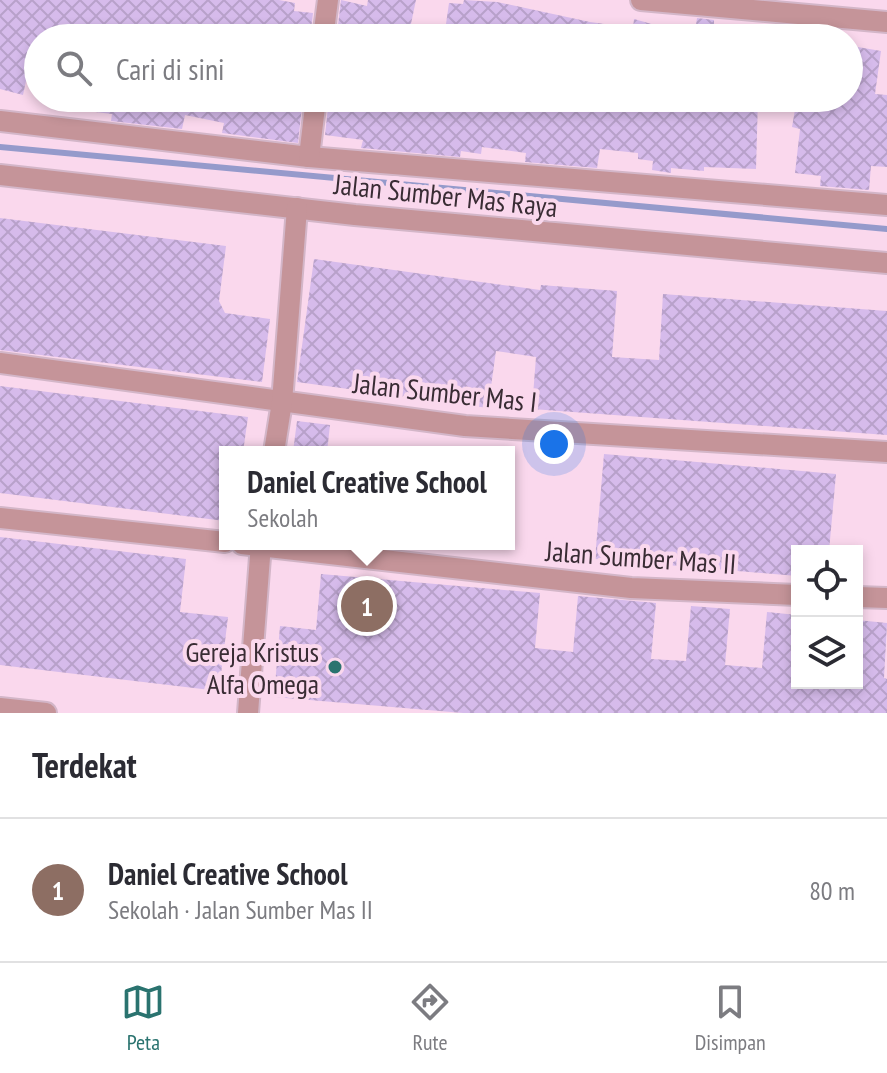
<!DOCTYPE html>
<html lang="id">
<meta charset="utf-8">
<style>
body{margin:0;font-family:"PT Sans Narrow",sans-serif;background:#f7f7f7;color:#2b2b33}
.controls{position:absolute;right:24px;bottom:24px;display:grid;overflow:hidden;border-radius:0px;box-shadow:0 4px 12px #0003}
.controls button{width:72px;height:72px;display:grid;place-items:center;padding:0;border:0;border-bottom:2px solid #e1e1e2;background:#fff;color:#2b2b33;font:40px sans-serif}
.you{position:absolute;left:554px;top:444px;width:28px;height:28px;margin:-20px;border:6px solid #fff;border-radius:50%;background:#1a73e8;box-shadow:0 0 0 12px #1a73e833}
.badge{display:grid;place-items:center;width:52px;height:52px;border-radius:50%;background:#2a736f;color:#fff;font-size:26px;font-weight:700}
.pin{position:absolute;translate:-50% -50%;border:4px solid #fff;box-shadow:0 2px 8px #0006}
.popup{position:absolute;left:219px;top:446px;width:296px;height:104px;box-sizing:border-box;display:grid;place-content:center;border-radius:0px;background:#fff;filter:drop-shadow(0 2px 6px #0005);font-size:26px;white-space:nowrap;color:#7c7c81}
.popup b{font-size:30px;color:#2b2b33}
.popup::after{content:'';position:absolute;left:50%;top:100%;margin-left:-16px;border:16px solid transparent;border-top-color:#fff}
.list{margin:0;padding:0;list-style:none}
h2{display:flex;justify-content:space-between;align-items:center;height:104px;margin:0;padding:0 32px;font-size:34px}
h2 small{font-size:26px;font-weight:400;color:#7c7c81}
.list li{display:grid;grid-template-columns:52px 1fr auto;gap:24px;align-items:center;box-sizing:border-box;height:144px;padding:0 32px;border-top:2px solid #e1e1e2}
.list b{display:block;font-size:30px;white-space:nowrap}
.list p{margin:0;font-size:26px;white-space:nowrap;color:#7c7c81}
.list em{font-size:26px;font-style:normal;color:#7c7c81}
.icon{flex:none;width:44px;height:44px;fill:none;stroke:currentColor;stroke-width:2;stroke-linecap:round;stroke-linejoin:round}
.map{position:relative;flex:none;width:887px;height:713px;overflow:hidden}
.search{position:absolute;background:#fff;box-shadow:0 4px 12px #0003;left:24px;right:24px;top:24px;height:88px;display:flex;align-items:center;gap:20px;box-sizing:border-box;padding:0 28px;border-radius:44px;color:#7c7c81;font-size:30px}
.sheet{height:248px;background:#fff}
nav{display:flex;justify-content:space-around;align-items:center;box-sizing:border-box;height:112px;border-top:2px solid #e1e1e2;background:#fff;font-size:22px;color:#7c7c81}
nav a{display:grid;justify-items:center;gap:4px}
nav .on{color:#2a736f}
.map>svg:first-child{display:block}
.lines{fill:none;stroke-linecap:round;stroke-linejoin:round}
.stream{stroke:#959acb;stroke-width:6}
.building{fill:url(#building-cross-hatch)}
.minor-casing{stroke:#d3b6c8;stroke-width:24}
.minor{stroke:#c59499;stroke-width:20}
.poi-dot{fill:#2a736f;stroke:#fad8ed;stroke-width:3}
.labels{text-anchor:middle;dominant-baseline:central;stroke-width:8;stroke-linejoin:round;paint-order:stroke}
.street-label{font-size:28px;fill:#392c34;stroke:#fad8ed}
.poi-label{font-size:28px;fill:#392c34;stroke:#fad8ed;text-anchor:end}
</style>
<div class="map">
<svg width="887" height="713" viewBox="0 0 887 713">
<defs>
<pattern id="building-cross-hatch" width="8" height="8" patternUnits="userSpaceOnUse" patternTransform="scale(2)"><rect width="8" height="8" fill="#d6bbeb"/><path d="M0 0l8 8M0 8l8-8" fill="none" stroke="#b8a1ca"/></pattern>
</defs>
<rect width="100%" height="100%" fill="#fad8ed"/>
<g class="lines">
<!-- stream -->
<path class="stream" d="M0,147L887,229"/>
</g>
<!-- building -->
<g class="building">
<path d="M0,0H279L295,3L294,11L313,13L310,38H179L143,32V38H38V50L33,48L23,95L0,89Z"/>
<path d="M341,0L367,6L368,0H416L408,38H353L337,34Z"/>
<path d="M464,0L497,2L590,22L633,28L634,19L683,33V38H444L449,3L463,4Z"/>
<path d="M697,18L714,20V38H694Z"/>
<path d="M852,46L881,51L875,94L887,95V167L871,166L869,190L820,186L821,176L795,173L800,129L792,127L797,98H849Z"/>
<path d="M71,98L142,99L303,98L298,143L222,133L224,123L185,115L182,129L111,121L112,114L70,109Z"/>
<path d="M329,98H575L626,105V100L685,106L686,99L737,105V98H758L756,169L704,167V171L671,168V173L652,170L653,161L638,159V153L600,149L597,168L525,162L526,153L482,147L481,154L461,151L460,157L361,148L363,140L325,135Z"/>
<path d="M0,218L226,246L219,301L225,313L270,319L262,382L0,350Z"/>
<path d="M314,259L540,290L541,285L617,291L612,357L659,360L663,294L887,311V435L532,409L536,357L496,351L488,408L297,382Z"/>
<path d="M0,386L248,417L243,452H225V521L0,493Z"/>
<path d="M297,421L330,425L327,452H293Z"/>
<path d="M604,454L836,474L829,551H797V576L595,559Z"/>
<path d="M0,537L186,559L180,612L228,617L219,691L0,665Z"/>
<path d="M321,574L540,593L535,648L573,652L578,596L656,603L651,659L686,661L691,606L730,609L725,665L762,668L767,612L797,615V683H857V620L887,623L884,678L887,679V713H463L274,697L280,626L316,630Z"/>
</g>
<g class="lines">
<!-- minor casing -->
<g class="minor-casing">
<g id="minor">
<path d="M641,0L887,22"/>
<path d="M323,38L328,0"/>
<path d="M0,121L309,157L887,205"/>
<path d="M309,157L316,98"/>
<path d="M0,175L355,215L887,263"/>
<path d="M0,363L465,426L887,452"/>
<path d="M274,452L282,402L297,208"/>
<path d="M0,518L225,542"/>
<path d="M242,544L631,588L797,595"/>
<path d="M857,597L887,598"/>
<path d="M0,708L46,713"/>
<path d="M248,713L261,544"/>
</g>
</g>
<!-- minor -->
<use href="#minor" class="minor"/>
</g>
<!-- markers -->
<circle class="poi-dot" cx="335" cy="667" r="8"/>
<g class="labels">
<!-- street labels -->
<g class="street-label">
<text transform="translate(446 195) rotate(6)">Jalan Sumber Mas Raya</text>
<text transform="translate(445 392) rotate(6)">Jalan Sumber Mas I</text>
<text transform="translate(641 557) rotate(4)">Jalan Sumber Mas II</text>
</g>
<!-- poi labels -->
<g class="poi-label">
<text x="319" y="651">Gereja Kristus<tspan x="319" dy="32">Alfa Omega</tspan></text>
</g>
</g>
</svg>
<div class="controls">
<button><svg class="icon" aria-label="locate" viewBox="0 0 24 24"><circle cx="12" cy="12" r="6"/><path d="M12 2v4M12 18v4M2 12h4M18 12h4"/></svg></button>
<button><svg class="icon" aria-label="layers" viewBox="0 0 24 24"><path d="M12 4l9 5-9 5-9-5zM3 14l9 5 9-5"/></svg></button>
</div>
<div class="you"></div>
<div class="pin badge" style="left:367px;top:606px;background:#8d6e63">1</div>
<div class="popup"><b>Daniel Creative School</b>Sekolah</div>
<div class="search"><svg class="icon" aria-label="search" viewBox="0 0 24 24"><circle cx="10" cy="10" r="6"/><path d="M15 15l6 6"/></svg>Cari di sini</div>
</div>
<section class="sheet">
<h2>Terdekat<small></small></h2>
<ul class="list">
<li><span class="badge" style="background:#8d6e63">1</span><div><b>Daniel Creative School</b><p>Sekolah · Jalan Sumber Mas II</p></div><em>80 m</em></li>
</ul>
</section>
<nav>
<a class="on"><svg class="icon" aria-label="map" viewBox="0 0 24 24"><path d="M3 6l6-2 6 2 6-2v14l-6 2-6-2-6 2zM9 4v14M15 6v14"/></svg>Peta</a>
<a><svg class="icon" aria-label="directions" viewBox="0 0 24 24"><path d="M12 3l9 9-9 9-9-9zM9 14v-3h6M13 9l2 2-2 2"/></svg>Rute</a>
<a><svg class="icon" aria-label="saved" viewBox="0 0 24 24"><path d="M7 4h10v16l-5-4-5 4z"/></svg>Disimpan</a>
</nav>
